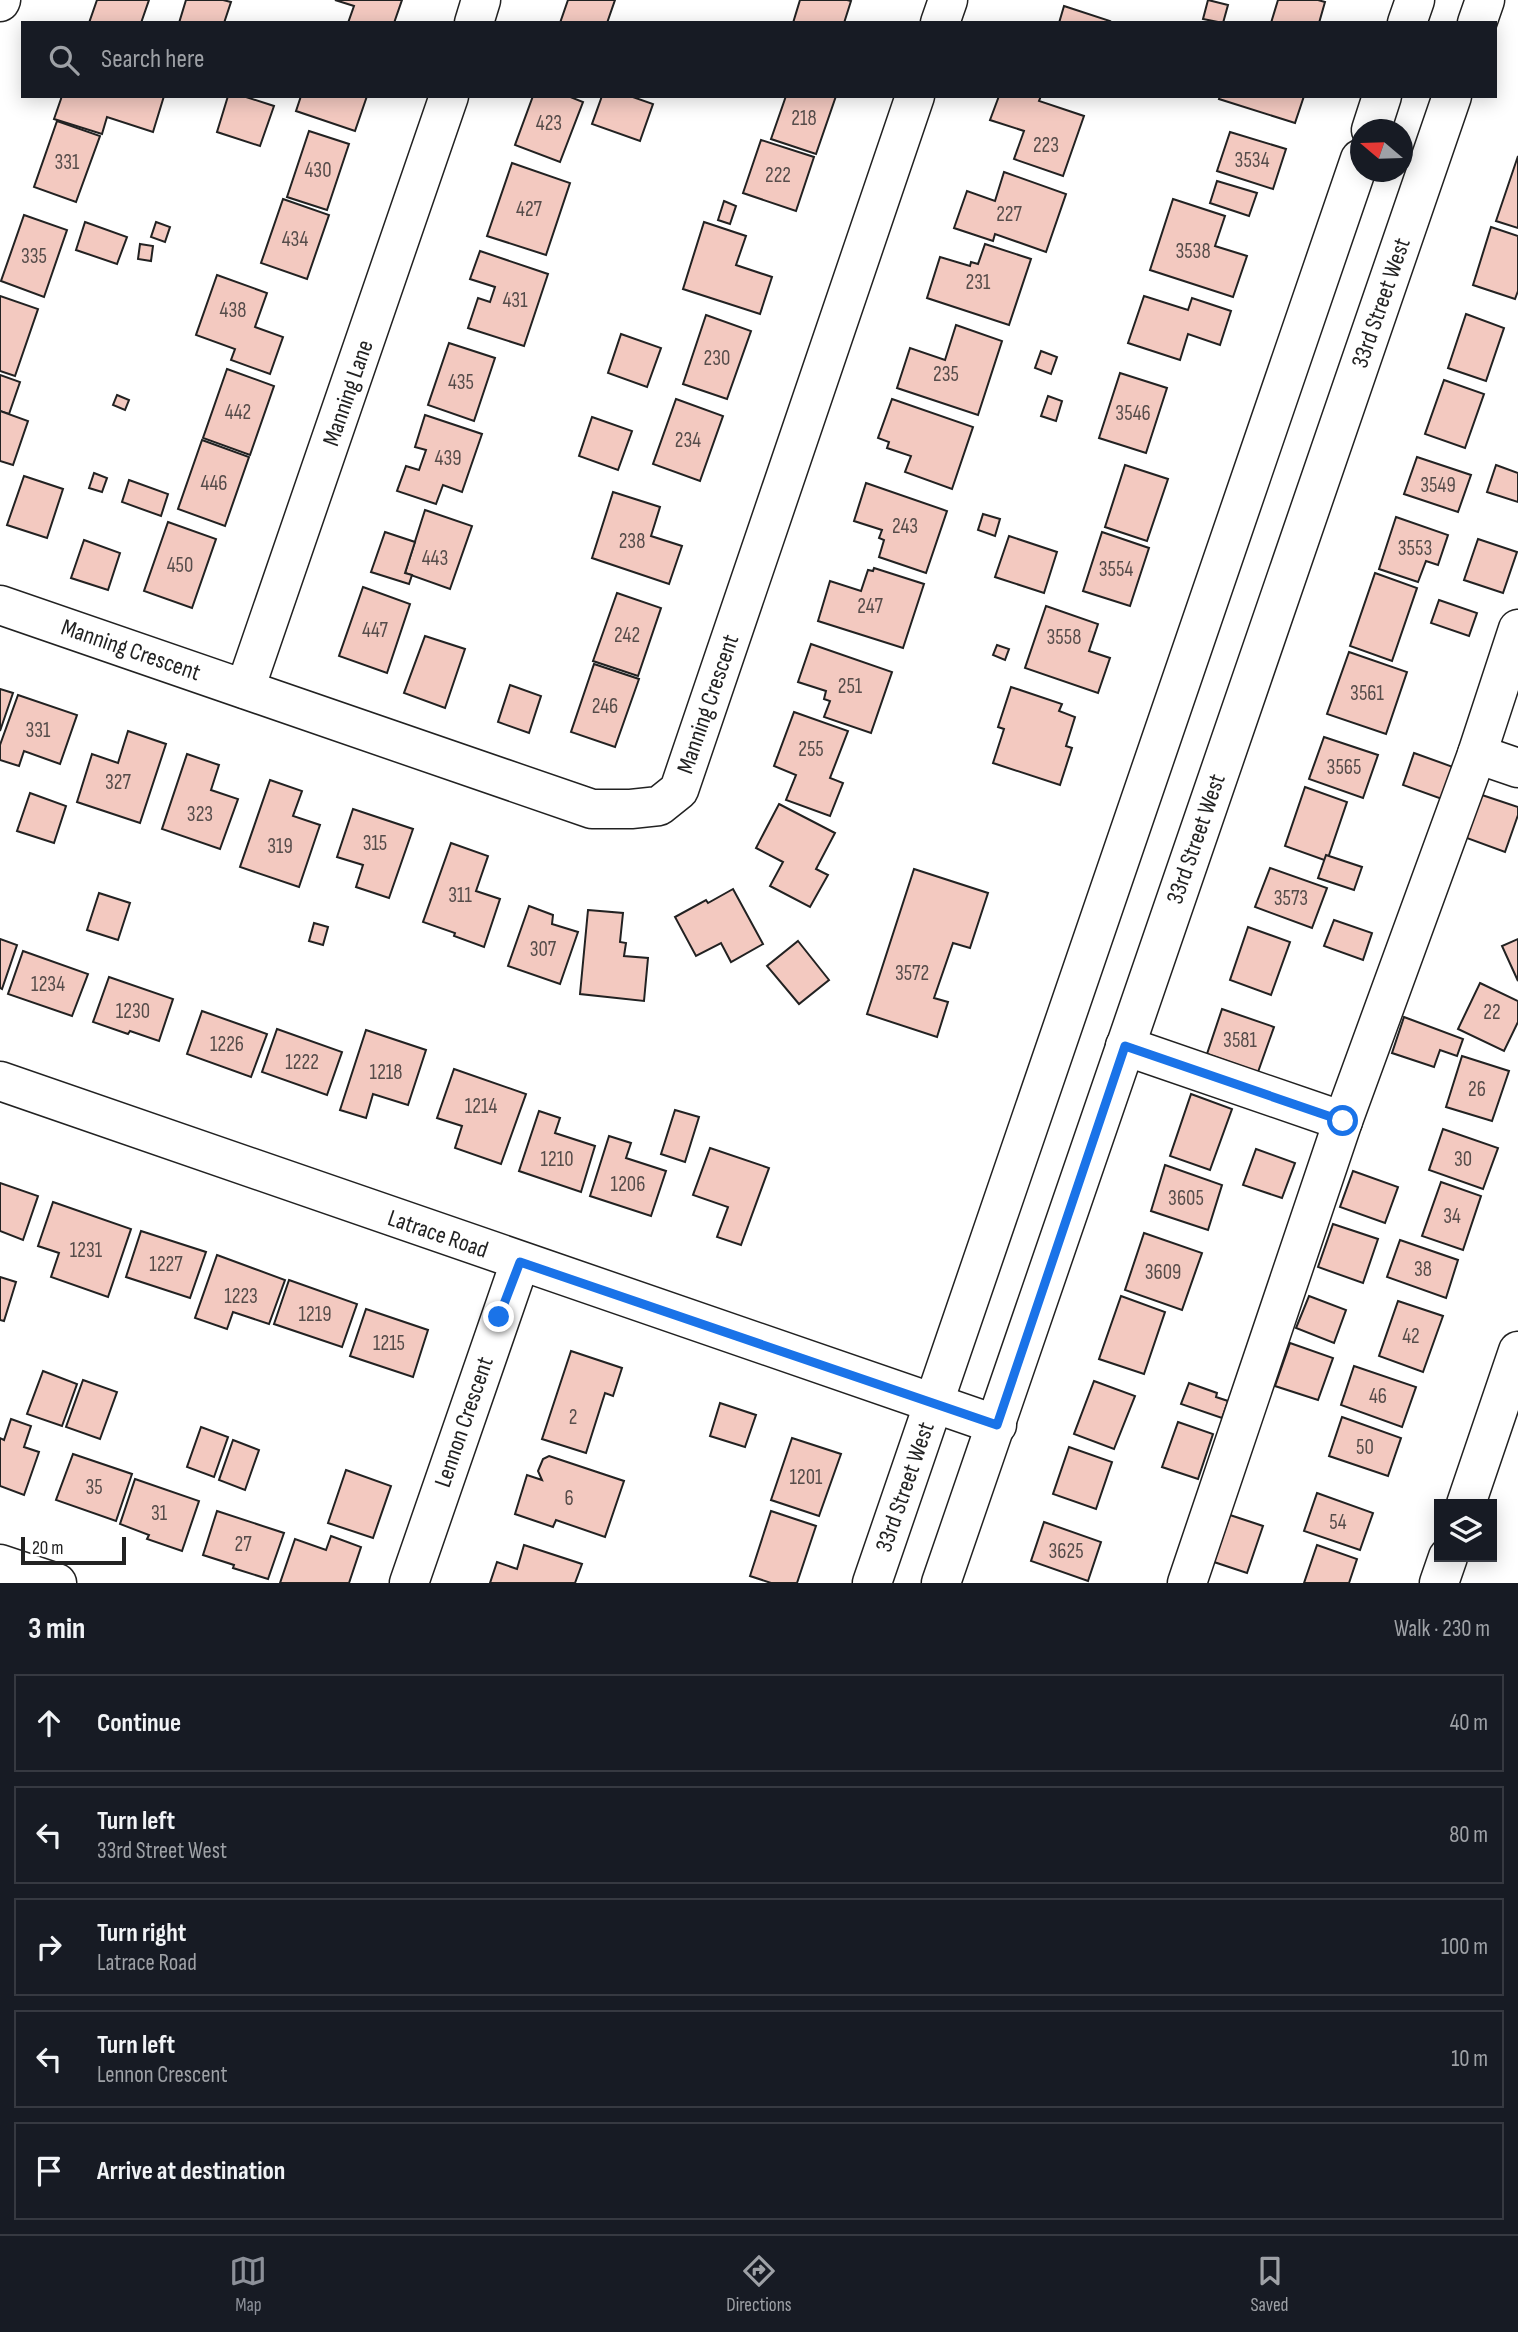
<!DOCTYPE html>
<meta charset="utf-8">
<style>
body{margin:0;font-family:"Sofia Sans Condensed",sans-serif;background:#20242c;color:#f1f3f6}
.controls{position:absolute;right:21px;bottom:21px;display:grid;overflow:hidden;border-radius:0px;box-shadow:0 4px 18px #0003}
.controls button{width:63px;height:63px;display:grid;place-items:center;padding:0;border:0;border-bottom:2px solid #363941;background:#171b24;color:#f1f3f6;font:35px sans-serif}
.compass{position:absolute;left:1350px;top:119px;width:63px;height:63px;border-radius:50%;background:#171b24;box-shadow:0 4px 18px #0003;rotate:289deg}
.scale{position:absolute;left:21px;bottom:18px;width:105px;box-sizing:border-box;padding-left:7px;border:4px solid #222;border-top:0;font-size:19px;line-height:24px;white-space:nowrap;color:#222;-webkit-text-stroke:5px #fff;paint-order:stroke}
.stop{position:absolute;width:21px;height:21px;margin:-16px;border:5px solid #1a73e8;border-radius:50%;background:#fff}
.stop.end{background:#1a73e8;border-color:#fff;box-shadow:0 2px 7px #0008}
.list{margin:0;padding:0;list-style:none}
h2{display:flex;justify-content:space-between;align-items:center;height:91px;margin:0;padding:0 28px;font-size:30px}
h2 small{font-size:23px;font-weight:400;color:#9ea1a6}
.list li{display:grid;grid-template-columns:46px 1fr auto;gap:21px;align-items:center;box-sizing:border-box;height:98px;margin:0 14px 14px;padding:0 14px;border:2px solid #363941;border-radius:0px}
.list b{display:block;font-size:26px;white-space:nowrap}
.list p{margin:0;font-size:23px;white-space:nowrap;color:#9ea1a6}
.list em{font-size:23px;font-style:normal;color:#9ea1a6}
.icon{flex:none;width:38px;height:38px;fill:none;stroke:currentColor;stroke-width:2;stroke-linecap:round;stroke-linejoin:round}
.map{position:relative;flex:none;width:1518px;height:1583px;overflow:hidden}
.search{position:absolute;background:#171b24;box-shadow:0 4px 18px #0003;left:21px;right:21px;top:21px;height:77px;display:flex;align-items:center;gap:18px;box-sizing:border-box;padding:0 24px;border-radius:0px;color:#9ea1a6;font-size:26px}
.sheet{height:651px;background:#171b24}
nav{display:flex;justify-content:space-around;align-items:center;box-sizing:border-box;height:98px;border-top:2px solid #363941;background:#171b24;font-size:19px;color:#9ea1a6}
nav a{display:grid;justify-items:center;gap:4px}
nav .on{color:#8c9099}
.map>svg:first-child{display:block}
.building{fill:#f3c9c0;stroke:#222;stroke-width:2}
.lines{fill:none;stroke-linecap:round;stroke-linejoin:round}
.minor-casing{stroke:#222;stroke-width:41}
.major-casing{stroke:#222;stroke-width:41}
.minor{stroke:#fff;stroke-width:38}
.major{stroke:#fff;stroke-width:38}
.route{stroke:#1a73e8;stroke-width:9}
.labels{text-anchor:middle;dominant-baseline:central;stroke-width:5;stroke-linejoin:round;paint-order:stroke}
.number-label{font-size:21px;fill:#564c4a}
.street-label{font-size:24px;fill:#222;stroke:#fff}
</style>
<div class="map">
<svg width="1518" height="1583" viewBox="0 0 1518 1583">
<rect width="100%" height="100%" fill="#fff"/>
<!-- building -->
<g class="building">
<path d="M97,0H149L141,23H89Z"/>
<path d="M186,0H223L231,2L224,23H179Z"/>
<path d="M335,0H402L394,23H348L354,6Z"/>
<path d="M568,0H615L607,23H560Z"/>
<path d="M800,0H847L851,1L844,23H793Z"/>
<path d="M1208,0L1228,5L1223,23L1203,19Z"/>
<path d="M1278,0H1318L1325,2L1319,23H1271Z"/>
<path d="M1064,6L1110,21L1109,23H1059Z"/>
<path d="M62,96H164L153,132L107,117L102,134L54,119Z"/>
<path d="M228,96H243L274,106L260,146L217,132Z"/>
<path d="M301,96H367L355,131L296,111Z"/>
<path d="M533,96H568L583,102L560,162L515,145Z"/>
<path d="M602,96H630L653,104L640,141L592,124Z"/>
<path d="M786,96H836L816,154L771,139Z"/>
<path d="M999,96H1041L1039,101L1084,116L1063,176L1014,159L1024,131L990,120Z"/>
<path d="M1220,96H1304L1295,123L1219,99Z"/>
<path d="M57,121L100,136L76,202L34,187Z"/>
<path d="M309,131L349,144L327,210L287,197Z"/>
<path d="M1230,132L1286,149L1273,189L1217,171Z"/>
<path d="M761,140L814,157L796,211L743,193Z"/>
<path d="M1518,156V228L1496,221Z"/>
<path d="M512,163L570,183L546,255L487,236Z"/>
<path d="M1004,172L1066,194L1046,252L995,234L993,241L954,228L967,191L995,201Z"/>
<path d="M1217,181L1257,193L1249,216L1210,203Z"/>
<path d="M283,199L329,215L307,279L261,263Z"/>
<path d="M1173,199L1225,216L1215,246L1247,256L1233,297L1150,270Z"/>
<path d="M724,201L736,206L730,224L718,220Z"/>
<path d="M24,215L67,230L44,297L1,281Z"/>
<path d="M85,222L127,237L117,264L76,250Z"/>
<path d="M156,222L170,227L165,242L151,237Z"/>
<path d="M704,222L746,236L736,265L772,277L760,314L683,289Z"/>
<path d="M1491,227L1518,236V291L1515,299L1473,285Z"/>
<path d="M140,244L153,246L151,261L138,259Z"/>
<path d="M985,244L1031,259L1009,325L927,298L940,257L970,266L971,262L978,264Z"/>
<path d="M480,251L548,274L524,346L468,328L478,298L490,302L495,287L470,279Z"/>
<path d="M217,275L267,293L255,327L283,337L270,374L231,360L235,349L196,335Z"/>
<path d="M0,296L38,309L15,376L0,371Z"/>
<path d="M1144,296L1188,310L1192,298L1231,311L1220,345L1188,334L1180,360L1128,343Z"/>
<path d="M1466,314L1504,328L1486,381L1448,368Z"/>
<path d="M706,315L751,331L727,399L683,384Z"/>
<path d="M956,325L1002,341L978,415L897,388L910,348L945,360Z"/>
<path d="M621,334L661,348L647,387L608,373Z"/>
<path d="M449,343L495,358L474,421L428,405Z"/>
<path d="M1041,351L1057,357L1051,374L1035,368Z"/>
<path d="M227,369L274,386L250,455L203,438Z"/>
<path d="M1120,373L1167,388L1146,453L1099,438Z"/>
<path d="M0,375L20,382L9,414L0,411Z"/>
<path d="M1444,380L1484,394L1465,448L1425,434Z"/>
<path d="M117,395L129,400L125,410L113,405Z"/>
<path d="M1048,396L1062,401L1056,421L1041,416Z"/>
<path d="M676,399L723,416L700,481L653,464Z"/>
<path d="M892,399L973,427L952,489L905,472L911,456L887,448L889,442L878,438Z"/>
<path d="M0,411L28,421L13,465L0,461Z"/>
<path d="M425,415L482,434L462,492L443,485L436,504L397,491L406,466L419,470L426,450L415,447Z"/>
<path d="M592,417L632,431L618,470L579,456Z"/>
<path d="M202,440L249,457L225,526L178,509Z"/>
<path d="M1417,457L1471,475L1458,512L1404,494Z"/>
<path d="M1125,465L1168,479L1147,541L1105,527Z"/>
<path d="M1496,465L1518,473V502L1487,492Z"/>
<path d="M94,473L107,478L102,492L89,488Z"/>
<path d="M24,476L63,489L47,538L7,525Z"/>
<path d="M129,480L168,494L161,516L122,502Z"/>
<path d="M866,483L947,511L926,573L879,557L884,540L879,538L882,530L854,521Z"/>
<path d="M613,492L660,507L651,536L682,546L669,584L592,558Z"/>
<path d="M425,510L472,526L450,589L405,573Z"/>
<path d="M983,514L1000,519L995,536L978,530Z"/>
<path d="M1396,517L1448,535L1438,565L1426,561L1418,582L1379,569Z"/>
<path d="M168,522L216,539L192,608L144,591Z"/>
<path d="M385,532L415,542L405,573L412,575L409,584L371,572Z"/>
<path d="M1102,532L1149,548L1130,606L1083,591Z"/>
<path d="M1009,536L1057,552L1044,593L995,577Z"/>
<path d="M1478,539L1517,552L1503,593L1464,580Z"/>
<path d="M84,540L120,553L108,590L71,578Z"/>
<path d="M874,568L924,584L903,648L818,621L830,581L861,591L868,570L873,571Z"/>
<path d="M1375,573L1417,588L1392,661L1350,646Z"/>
<path d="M363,587L410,604L387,673L339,656Z"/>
<path d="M617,593L661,608L638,676L593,661Z"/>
<path d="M1439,600L1477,613L1469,636L1431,623Z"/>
<path d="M1046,606L1098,624L1089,651L1110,658L1098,693L1025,668Z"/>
<path d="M425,636L465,649L445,708L404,693Z"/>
<path d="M811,644L892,672L871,733L824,717L830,701L824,699L826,691L798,682Z"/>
<path d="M997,645L1009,649L1005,660L993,655Z"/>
<path d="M1349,652L1407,672L1386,734L1327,714Z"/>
<path d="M594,664L639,679L615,747L571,732Z"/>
<path d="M510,685L541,696L529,733L498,722Z"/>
<path d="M1011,687L1062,704L1059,711L1075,717L1066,746L1072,748L1060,785L993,763L1004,729L998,727Z"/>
<path d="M0,689L13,693L0,731Z"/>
<path d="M18,695L77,715L60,764L24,751L19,766L0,760V745Z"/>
<path d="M794,712L848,731L830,778L843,783L830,816L786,800L796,775L774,766Z"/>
<path d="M128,731L166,744L140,823L77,802L92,754L118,763Z"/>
<path d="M1324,737L1378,755L1363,798L1309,779Z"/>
<path d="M1414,753L1453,767L1442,799L1403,785Z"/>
<path d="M187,754L219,765L211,790L238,799L220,849L162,829Z"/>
<path d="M270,780L302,791L293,816L320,825L299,887L240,867Z"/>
<path d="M1305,787L1347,802L1327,861L1285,846Z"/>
<path d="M30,793L66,806L54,843L17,831Z"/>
<path d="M1479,794L1518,807V815L1505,852L1464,837Z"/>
<path d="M779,804L835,833L816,869L828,875L810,907L770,886L783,862L756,848Z"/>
<path d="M353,809L413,829L389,898L356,887L363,865L337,857Z"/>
<path d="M451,843L488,856L476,891L500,899L484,947L454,936L455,933L423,922Z"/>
<path d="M1326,855L1362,867L1354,890L1318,878Z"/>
<path d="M1270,868L1327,888L1312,928L1255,907Z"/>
<path d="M914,869L988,893L970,948L953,943L934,998L948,1002L937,1037L867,1014Z"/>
<path d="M733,889L763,944L731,962L721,943L696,956L675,917L706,900L708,903Z"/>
<path d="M99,893L130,903L118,940L87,930Z"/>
<path d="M529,906L553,915L552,924L578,932L560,984L508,966Z"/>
<path d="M588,910L623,913L620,942L626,943L624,956L648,958L644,1001L580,994Z"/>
<path d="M1334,920L1372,933L1363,960L1324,946Z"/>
<path d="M314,923L328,927L323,945L309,941Z"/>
<path d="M1248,927L1290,942L1271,995L1230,980Z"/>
<path d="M0,939L17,945L2,989L0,988Z"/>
<path d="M1518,939V981L1502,946Z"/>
<path d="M798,941L829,980L799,1004L767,966Z"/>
<path d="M23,951L88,974L72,1016L8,994Z"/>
<path d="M109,977L173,999L159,1041L130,1031L128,1034L93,1022Z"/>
<path d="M1480,983L1518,1001V1022L1504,1051L1458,1029Z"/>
<path d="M1222,1009L1274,1027L1258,1072L1207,1054Z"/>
<path d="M202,1011L267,1034L251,1077L187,1054Z"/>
<path d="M1404,1017L1463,1039L1457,1056L1440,1050L1434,1067L1392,1053Z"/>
<path d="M277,1029L342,1052L327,1095L262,1072Z"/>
<path d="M366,1030L426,1050L408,1105L373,1094L366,1118L340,1110Z"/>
<path d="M1462,1056L1509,1071L1492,1121L1446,1107Z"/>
<path d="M454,1069L526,1094L501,1164L455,1148L462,1126L437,1118Z"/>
<path d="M1191,1094L1232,1109L1210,1170L1170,1156Z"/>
<path d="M675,1110L699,1117L685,1162L661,1154Z"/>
<path d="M539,1111L560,1118L555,1133L595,1146L581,1192L519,1171Z"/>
<path d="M1443,1129L1498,1148L1483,1189L1429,1170Z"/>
<path d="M609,1136L631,1143L626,1158L666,1171L651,1216L590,1196Z"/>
<path d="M710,1148L769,1168L741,1245L717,1237L728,1207L693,1195Z"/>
<path d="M1256,1149L1295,1163L1282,1198L1243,1185Z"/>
<path d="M1165,1165L1222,1185L1208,1230L1151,1211Z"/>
<path d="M1353,1171L1398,1187L1385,1223L1340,1207Z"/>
<path d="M1441,1182L1481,1196L1463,1250L1422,1236Z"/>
<path d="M0,1183L38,1196L23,1240L0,1231Z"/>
<path d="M53,1202L131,1229L108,1297L51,1277L59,1253L38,1246Z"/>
<path d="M1333,1224L1378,1239L1363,1283L1318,1267Z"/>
<path d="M141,1231L206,1252L190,1298L126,1277Z"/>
<path d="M1144,1233L1202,1253L1182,1310L1125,1290Z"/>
<path d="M1400,1240L1458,1260L1446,1298L1387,1277Z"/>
<path d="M217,1255L285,1280L269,1324L233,1312L227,1329L195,1318Z"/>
<path d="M0,1277L16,1282L4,1321L0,1320Z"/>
<path d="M289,1280L357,1304L342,1347L274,1324Z"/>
<path d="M1121,1296L1165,1312L1144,1374L1099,1359Z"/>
<path d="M1309,1296L1346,1310L1334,1343L1296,1328Z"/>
<path d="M1398,1301L1443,1316L1423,1372L1379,1356Z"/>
<path d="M366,1309L428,1330L413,1377L350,1356Z"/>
<path d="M1290,1343L1333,1358L1318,1400L1275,1386Z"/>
<path d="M571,1351L622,1368L613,1396L605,1393L586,1453L542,1439Z"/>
<path d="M1354,1366L1416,1387L1402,1427L1341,1405Z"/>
<path d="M43,1371L77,1384L62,1426L27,1414Z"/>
<path d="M83,1380L117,1392L100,1439L66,1427Z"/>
<path d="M1094,1381L1135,1396L1114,1449L1074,1434Z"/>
<path d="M1189,1383L1217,1393L1216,1397L1228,1401L1222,1418L1181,1404Z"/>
<path d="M720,1403L756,1415L745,1447L710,1436Z"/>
<path d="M1342,1417L1401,1438L1388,1476L1329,1456Z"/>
<path d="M11,1419L31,1426L24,1447L39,1452L24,1495L0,1486V1438L4,1440Z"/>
<path d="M1178,1422L1213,1434L1198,1479L1162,1467Z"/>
<path d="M201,1427L228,1437L214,1477L187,1467Z"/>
<path d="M792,1438L841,1454L819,1516L771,1500Z"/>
<path d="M233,1440L259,1450L245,1490L219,1480Z"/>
<path d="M1069,1447L1112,1462L1096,1509L1053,1494Z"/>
<path d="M73,1454L132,1474L116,1521L56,1500Z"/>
<path d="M549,1456L624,1481L605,1537L556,1520L553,1527L515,1514L527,1475L542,1480L538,1471L543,1459Z"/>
<path d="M346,1470L391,1486L373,1538L328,1523Z"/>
<path d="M135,1479L199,1501L182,1551L147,1539L149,1535L120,1524Z"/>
<path d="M1317,1493L1373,1513L1360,1550L1304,1531Z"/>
<path d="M217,1511L284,1533L268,1579L233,1568L234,1565L203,1555Z"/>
<path d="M771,1511L816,1526L797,1583H771L750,1576Z"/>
<path d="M1230,1515L1263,1526L1247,1573L1214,1562Z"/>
<path d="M1044,1522L1101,1542L1088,1581L1031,1561Z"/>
<path d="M331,1536L361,1547L349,1583H280L295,1539L326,1550Z"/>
<path d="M524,1545L582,1564L575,1583H490L497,1562L517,1569Z"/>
<path d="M1317,1545L1357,1559L1349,1583H1304Z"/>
</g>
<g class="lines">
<!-- minor casing -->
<g class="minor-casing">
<g id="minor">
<path d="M0,2L1,0"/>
<path d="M474,23L481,0"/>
<path d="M940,23L948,0"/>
<path d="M0,605L592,809H631L659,806L679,790L915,96"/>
<path d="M245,689L449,96"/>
<path d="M1477,754L1518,768"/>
<path d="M1125,1046L1343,1121"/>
<path d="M0,1081L997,1425"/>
<path d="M1466,1504L1518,1351"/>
<path d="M0,1564L57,1583"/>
<path d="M409,1583L520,1262"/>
<path d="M1187,1583L1343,1121L1477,754L1518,629"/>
<path d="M1439,1583L1448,1557"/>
</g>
</g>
<!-- major casing -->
<g class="major-casing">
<g id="major">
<path d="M1407,23L1415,0"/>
<path d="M1477,23L1485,0"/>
<path d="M1371,130L1382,96"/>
<path d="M872,1583L1360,159"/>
<path d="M941,1583L1452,96"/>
</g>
</g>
<!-- minor -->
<use href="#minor" class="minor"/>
<!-- major -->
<use href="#major" class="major"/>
</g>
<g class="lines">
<!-- route -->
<path class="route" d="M499,1317L520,1262L997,1425L1125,1046L1343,1121"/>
</g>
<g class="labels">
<!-- number labels -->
<g class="number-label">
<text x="804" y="118">218</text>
<text x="549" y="123">423</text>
<text x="1046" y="145">223</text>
<text x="1252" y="160">3534</text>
<text x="67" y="162">331</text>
<text x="318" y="170">430</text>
<text x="778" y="175">222</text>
<text x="529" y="209">427</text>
<text x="1009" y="214">227</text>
<text x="295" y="239">434</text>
<text x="1193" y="251">3538</text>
<text x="34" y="256">335</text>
<text x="978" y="282">231</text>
<text x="515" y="300">431</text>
<text x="233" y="310">438</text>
<text x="717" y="358">230</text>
<text x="946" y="374">235</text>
<text x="461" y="382">435</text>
<text x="238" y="412">442</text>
<text x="1133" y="413">3546</text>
<text x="688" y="440">234</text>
<text x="448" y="458">439</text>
<text x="214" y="483">446</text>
<text x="1438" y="485">3549</text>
<text x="905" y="526">243</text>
<text x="632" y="541">238</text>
<text x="1415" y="548">3553</text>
<text x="435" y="558">443</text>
<text x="180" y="565">450</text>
<text x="1116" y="569">3554</text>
<text x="870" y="606">247</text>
<text x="375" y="630">447</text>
<text x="627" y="635">242</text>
<text x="1064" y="637">3558</text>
<text x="850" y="686">251</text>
<text x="1367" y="693">3561</text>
<text x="605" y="706">246</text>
<text x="38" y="730">331</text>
<text x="811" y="749">255</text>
<text x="1344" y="767">3565</text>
<text x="118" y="782">327</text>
<text x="200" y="814">323</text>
<text x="375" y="843">315</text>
<text x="280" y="846">319</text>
<text x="460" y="895">311</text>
<text x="1291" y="898">3573</text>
<text x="543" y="949">307</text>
<text x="912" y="973">3572</text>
<text x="48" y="984">1234</text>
<text x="133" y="1011">1230</text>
<text x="1492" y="1012">22</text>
<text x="1240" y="1040">3581</text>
<text x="227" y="1044">1226</text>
<text x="302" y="1062">1222</text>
<text x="386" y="1072">1218</text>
<text x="1477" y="1089">26</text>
<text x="481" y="1106">1214</text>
<text x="557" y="1159">1210</text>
<text x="1463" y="1159">30</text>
<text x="628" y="1184">1206</text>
<text x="1186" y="1198">3605</text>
<text x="1452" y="1216">34</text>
<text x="86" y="1250">1231</text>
<text x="166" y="1264">1227</text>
<text x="1423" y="1269">38</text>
<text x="1163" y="1272">3609</text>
<text x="241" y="1296">1223</text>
<text x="315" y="1314">1219</text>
<text x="1411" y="1336">42</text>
<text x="389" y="1343">1215</text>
<text x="1378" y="1396">46</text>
<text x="573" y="1417">2</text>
<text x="1365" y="1447">50</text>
<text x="806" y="1477">1201</text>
<text x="94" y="1487">35</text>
<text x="569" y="1498">6</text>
<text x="159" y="1513">31</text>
<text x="1338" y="1522">54</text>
<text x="243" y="1544">27</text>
<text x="1066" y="1551">3625</text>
</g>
<!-- street labels -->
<g class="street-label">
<text transform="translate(1381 303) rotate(-71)">33rd Street West</text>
<text transform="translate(348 393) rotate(-71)">Manning Lane</text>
<text transform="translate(131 650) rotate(19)">Manning Crescent</text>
<text transform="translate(708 704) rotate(-71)">Manning Crescent</text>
<text transform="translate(1196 839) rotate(-71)">33rd Street West</text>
<text transform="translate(438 1234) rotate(19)">Latrace Road</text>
<text transform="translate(464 1422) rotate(-71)">Lennon Crescent</text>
<text transform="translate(905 1487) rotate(-71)">33rd Street West</text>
</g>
</g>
</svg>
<div class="controls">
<button><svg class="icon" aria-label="layers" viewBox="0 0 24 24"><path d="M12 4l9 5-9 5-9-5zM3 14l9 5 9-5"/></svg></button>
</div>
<svg class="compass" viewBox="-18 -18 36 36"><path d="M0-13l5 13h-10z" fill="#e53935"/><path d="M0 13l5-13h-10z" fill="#9ea1a6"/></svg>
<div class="scale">20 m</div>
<div class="stop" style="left:1343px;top:1121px"></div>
<div class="stop end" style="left:499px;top:1317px"></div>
<div class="search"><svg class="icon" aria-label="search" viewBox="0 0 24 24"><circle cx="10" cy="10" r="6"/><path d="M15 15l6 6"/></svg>Search here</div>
</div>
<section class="sheet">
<h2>3 min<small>Walk · 230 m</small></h2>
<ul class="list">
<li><svg class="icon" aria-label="ahead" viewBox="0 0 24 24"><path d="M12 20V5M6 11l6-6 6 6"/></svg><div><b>Continue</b></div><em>40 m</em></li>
<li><svg class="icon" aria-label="left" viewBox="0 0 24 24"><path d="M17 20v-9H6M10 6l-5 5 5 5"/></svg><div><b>Turn left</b><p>33rd Street West</p></div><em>80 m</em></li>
<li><svg class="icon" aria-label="right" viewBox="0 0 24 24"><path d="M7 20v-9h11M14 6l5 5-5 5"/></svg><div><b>Turn right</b><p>Latrace Road</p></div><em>100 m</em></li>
<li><svg class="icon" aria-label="left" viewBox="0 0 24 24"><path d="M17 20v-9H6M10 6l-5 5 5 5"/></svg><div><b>Turn left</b><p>Lennon Crescent</p></div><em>10 m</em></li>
<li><svg class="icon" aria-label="arrive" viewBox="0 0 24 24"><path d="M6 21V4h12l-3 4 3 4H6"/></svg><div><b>Arrive at destination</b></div></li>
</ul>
</section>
<nav>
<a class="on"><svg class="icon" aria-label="map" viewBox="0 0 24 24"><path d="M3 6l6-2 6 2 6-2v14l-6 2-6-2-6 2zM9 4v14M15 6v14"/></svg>Map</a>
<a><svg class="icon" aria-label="directions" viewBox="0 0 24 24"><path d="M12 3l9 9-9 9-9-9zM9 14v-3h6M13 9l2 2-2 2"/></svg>Directions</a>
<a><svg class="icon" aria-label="saved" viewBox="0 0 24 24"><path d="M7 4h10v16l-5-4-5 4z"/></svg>Saved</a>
</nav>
